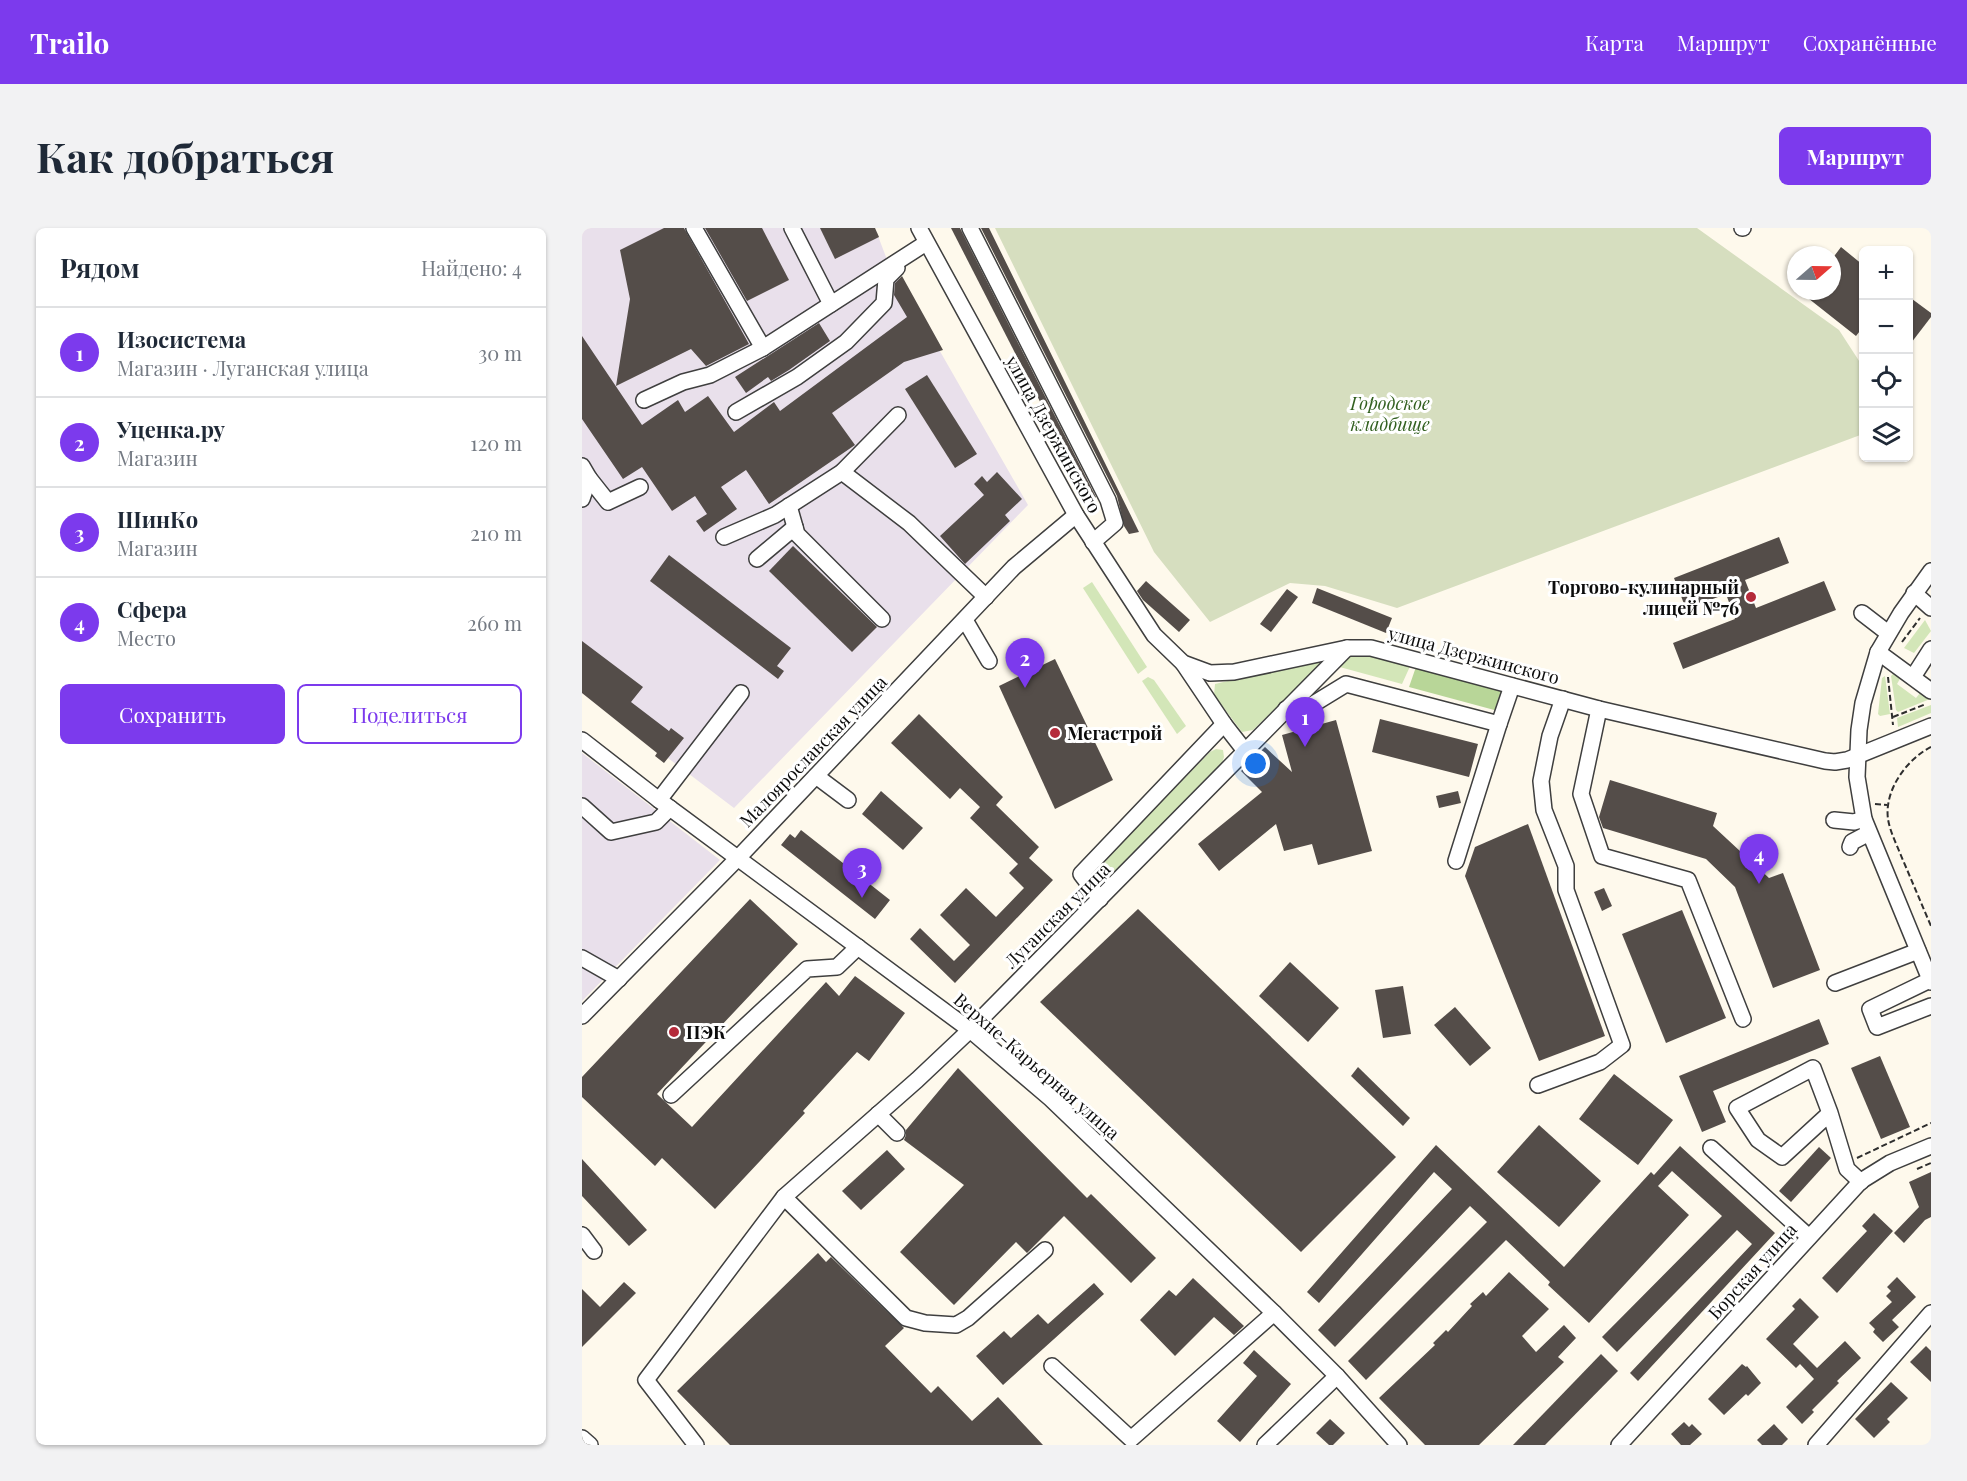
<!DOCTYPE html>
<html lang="ru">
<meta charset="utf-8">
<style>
body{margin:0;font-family:"Playfair Display",serif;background:#f2f2f3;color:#1f2937}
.controls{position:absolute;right:18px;top:18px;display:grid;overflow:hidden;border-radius:9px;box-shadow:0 2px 4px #0004}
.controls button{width:54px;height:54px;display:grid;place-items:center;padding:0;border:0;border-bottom:2px solid #e0e1e3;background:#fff;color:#1f2937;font:30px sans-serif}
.compass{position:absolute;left:1205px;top:18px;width:54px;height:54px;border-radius:50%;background:#fff;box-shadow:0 2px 4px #0004;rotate:70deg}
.you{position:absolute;left:674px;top:536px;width:21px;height:21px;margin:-15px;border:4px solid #fff;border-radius:50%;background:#1a73e8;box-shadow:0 0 0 9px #1a73e833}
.badge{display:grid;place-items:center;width:39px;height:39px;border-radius:50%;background:#7c3aed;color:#fff;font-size:20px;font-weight:700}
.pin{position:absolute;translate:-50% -50px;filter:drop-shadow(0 2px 3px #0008)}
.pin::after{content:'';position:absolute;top:32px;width:21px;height:18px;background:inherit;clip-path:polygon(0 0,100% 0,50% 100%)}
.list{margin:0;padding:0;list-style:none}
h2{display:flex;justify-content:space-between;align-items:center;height:78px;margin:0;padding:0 24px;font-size:26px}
h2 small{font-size:20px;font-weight:400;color:#747a83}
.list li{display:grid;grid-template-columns:39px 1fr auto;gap:18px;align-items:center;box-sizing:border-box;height:90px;padding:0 24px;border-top:2px solid #e0e1e3}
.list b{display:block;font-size:22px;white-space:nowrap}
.list p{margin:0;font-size:20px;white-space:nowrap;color:#747a83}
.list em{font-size:20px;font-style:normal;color:#747a83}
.actions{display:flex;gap:12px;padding:18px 24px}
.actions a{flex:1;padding:14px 0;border:2px solid #7c3aed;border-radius:9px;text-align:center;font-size:21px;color:#7c3aed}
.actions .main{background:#7c3aed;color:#fff}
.icon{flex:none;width:33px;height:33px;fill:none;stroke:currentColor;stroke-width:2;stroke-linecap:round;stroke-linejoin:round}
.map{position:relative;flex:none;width:1349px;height:1217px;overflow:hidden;border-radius:9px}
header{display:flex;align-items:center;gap:36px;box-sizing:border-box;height:84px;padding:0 30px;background:#7c3aed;color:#fff}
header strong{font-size:28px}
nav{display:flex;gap:33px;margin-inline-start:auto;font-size:21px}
.intro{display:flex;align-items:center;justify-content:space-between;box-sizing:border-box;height:144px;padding:0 36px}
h1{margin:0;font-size:42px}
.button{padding:15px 27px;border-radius:9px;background:#7c3aed;color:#fff;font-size:21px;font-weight:700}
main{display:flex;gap:36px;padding:0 36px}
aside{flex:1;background:#fff;border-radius:9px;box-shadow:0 2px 4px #0004}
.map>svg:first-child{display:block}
.industrial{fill:#e9e0eb}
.green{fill:#d3e6b8}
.forest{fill:#b8d698}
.cemetery{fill:#d6debf}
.building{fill:#544d49}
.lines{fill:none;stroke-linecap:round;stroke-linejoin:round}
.minor-casing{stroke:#3f3f3f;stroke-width:18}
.path{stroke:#2e2e2e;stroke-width:2;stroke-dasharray:6 3;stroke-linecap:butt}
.minor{stroke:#fff;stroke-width:15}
.poi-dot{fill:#b52b3b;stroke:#fff;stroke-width:2}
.labels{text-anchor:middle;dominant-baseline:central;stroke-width:6;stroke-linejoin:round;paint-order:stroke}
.park-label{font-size:18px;font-style:italic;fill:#326020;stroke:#fff}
.street-label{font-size:18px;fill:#0c0c0c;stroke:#fff}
.poi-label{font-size:18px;font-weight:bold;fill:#0c0c0c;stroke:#fff;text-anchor:start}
</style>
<header>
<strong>Trailo</strong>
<nav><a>Карта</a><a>Маршрут</a><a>Сохранённые</a></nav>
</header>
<div class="intro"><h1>Как добраться</h1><a class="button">Маршрут</a></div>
<main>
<aside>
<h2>Рядом<small>Найдено: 4</small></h2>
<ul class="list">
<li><span class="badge">1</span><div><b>Изосистема</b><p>Магазин · Луганская улица</p></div><em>30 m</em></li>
<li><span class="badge">2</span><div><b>Уценка.ру</b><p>Магазин</p></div><em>120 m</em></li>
<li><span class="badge">3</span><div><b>ШинКо</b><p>Магазин</p></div><em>210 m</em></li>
<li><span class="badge">4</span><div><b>Сфера</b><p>Место</p></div><em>260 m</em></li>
</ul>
<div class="actions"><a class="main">Сохранить</a><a>Поделиться</a></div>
</aside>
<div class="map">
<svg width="1349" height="1217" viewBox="0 0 1349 1217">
<rect width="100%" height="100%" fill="#fef9ec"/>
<!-- industrial -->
<g class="industrial">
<path d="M0,0H293L304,29L446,277L152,580L0,465Z"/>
<path d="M0,525L138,632L0,773Z"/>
</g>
<!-- green -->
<g class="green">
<path d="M510,354L565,439L556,446L501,360Z"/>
<path d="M1343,392L1349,403L1332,425L1322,420Z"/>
<path d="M774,424L830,434L820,456L754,438Z"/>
<path d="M747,429L671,502L660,504L632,467L633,456Z"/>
<path d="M1311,446L1319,449L1315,456L1334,470L1338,465L1348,471L1316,484L1314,482L1309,448Z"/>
<path d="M1303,448L1308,486L1298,488L1296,486L1300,450Z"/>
<path d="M566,449L572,452L604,498L595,506L560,453Z"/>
<path d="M1349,477V485L1316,499L1315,490Z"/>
<path d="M634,521L641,522L642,529L640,535L537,643L531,646L525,644L523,637L524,631L628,524Z"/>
</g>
<!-- forest -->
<path class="forest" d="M835,436L922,462L916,483L827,459Z"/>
<!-- cemetery -->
<path class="cemetery" d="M413,0H1115L1257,102L1281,139V206L815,380L743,358L708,355L628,394L572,324Z"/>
<!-- building -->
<g class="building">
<path d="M82,0H102L167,116L124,138L109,121L34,158L48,71L38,22Z"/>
<path d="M123,0H180L207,52L165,73Z"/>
<path d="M238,0H293L297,9L253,31Z"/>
<path d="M369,0H378L514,269L509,273Z"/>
<path d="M399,0H407L557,304L547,306L542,298L535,268Z"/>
<path d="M1259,19L1281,37V99L1274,108L1217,63H1250V31Z"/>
<path d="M320,48L361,122L322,134L250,185L273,217L187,276L164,242L139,259L155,281L122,304L114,293L125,286L113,268L90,283L60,239L41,251L0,191V108L60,197L96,172L103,184L126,168L152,204L192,174L198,183L325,89L312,67L313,55Z"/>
<path d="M1326,68L1349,85V89L1326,119Z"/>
<path d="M237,95L248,113L207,142L189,153L186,149L164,165L153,149Z"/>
<path d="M345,147L395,226L373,240L323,161Z"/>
<path d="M415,244L440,271L423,287L428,293L383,336L358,308L402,267L392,256L400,248L405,254Z"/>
<path d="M1197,309L1207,335L1163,352L1174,380L1242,353L1254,382L1101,441L1091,415L1153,391L1144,366L1104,381L1092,350Z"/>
<path d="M211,318L295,399L270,424L187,343Z"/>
<path d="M87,327L209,420L195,438L202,443L196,451L68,353Z"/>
<path d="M564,353L608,392L597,404L561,372L555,363Z"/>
<path d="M735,360L810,390L804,405L730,375Z"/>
<path d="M705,361L716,369L689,404L678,396Z"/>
<path d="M0,413L61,459L49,474L87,503L89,500L102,510L82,535L73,528L75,525L0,465Z"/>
<path d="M473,431L531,552L473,581L417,458Z"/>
<path d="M337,486L421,569L414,577L457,619L447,630L471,652L373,755L328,711L338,700L372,733L388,717L358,687L384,660L414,689L442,660L427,645L436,636L388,590L398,579L378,560L368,571L309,515Z"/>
<path d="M798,491L896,516L887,549L790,524Z"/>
<path d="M754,492L790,623L736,637L730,616L702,623L694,596L637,643L616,616L680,564L659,543L683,519L710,544L700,507Z"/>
<path d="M1028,552L1135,585L1131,598L1187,650L1201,645L1238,742L1191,760L1153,659L1124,631L1021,600L1017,589Z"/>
<path d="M299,563L341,600L321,622L280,586Z"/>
<path d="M876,563L879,575L857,580L854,568Z"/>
<path d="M946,596L1023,808L957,833L883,648L893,619Z"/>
<path d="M219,602L308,672L293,691L199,617L208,606L213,610Z"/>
<path d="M1022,660L1030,678L1020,683L1012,664Z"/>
<path d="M168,671L216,716L75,866L110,899L244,754L257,768L273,748L323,785L287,833L275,824L221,883L223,885L133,981L80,930L73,938L0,869V849Z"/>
<path d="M556,681L814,929L719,1024L458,774Z"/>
<path d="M1100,682L1144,790L1084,815L1040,706Z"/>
<path d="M708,734L757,780L726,814L677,768Z"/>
<path d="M821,758L829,806L801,810L793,762Z"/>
<path d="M873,779L909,820L888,838L852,797Z"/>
<path d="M1237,791L1247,816L1131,863L1144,894L1120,904L1097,848Z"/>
<path d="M1298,828L1328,899L1299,911L1269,840Z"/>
<path d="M776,839L828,890L821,898L769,848Z"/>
<path d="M376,840L505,970L509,966L574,1030L549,1055L482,988L445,1025L434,1014L372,1077L318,1024L382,957L322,912L324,907V902Z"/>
<path d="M1032,846L1091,892L1056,937L997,891Z"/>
<path d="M957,897L1019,953L977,999L915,944Z"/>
<path d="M854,917L982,1039L1069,944L1072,947L1098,918L1193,1005L1056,1153L1048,1145L1170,1016L1155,1002L1035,1124L1020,1109L1140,988L1090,943L1076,958L1107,987L1007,1095L966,1057L968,1054L924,1012L784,1152L766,1133L905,994L888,978L753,1119L736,1102L870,961L852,944L737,1075L725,1064Z"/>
<path d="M1237,919L1249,930L1209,974L1197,963Z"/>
<path d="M305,922L323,941L279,982L260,963Z"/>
<path d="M0,931L65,1002L47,1018L0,968Z"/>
<path d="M1349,944V989L1343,992L1322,1015L1312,1005L1337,979L1327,954Z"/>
<path d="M1292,985L1311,1003L1255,1065L1240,1050L1285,1003L1280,998Z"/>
<path d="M236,1025L244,1034L249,1029L322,1100L303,1118L349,1165L356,1158L390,1193L416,1169L461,1217H148L95,1163Z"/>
<path d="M927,1044L967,1081L940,1108L954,1124L982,1097L994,1110L976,1129L982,1134L897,1217H843L797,1170L853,1117L851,1115L864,1102L866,1104L890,1078L888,1076L901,1064L904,1068Z"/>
<path d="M1315,1049L1334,1069L1310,1092L1317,1099L1301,1114L1291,1104L1293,1101L1287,1095L1310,1074L1304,1068L1309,1063L1305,1059Z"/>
<path d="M611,1050L662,1098L652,1107L632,1089L593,1128L558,1092L587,1062L594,1068Z"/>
<path d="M42,1054L54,1065L0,1119V1061L18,1079Z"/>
<path d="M512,1055L522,1066L421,1157L394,1128L422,1103L429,1110L456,1086L466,1096Z"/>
<path d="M1218,1070L1237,1089L1211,1116L1235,1140L1263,1113L1279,1130L1255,1153L1257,1155L1230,1182L1232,1184L1220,1196L1204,1179L1232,1151L1218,1136L1214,1140L1184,1111L1213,1081L1210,1078Z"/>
<path d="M1344,1118L1349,1123V1154L1328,1134Z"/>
<path d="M672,1122L709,1156L658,1214L635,1193L675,1148L661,1135Z"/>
<path d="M1019,1126L1036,1143L963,1217H931Z"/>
<path d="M1160,1136L1164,1139L1165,1138L1179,1155L1166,1168L1164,1166L1142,1187L1126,1171Z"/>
<path d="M1309,1154L1326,1170L1305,1191L1308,1194L1292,1210L1273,1191Z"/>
<path d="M748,1191L763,1205L751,1217H747L734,1205Z"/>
<path d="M1102,1194L1107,1199L1110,1196L1120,1206L1108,1217H1099L1089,1206Z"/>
<path d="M1192,1196L1206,1211L1200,1217H1180L1175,1212Z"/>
</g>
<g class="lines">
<!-- minor casing -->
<g class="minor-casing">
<g id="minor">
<path d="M112,0L181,120"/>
<path d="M210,0L249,76"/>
<path d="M337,0L494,287L572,407L601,435L628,445L652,444L765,420H789L1017,481L1243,533L1253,534L1265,532L1349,498"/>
<path d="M388,0L526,272L533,295L511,314"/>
<path d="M1160,0H1161"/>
<path d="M62,172L101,154L128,147L181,120L344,15"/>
<path d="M154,184L215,149L264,114L302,75L304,51L315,40"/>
<path d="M0,238L7,250L0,271"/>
<path d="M260,244L327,295L404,369"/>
<path d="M7,250L26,274L58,259"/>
<path d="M207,278L215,306L300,391"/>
<path d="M142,309L193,287L260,244L316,187"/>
<path d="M175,331L213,299"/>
<path d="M1349,343L1319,385L1296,424L1281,475L1277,502L1275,549L1282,591L1349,754"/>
<path d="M1332,365L1349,380"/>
<path d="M1280,385L1306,405"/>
<path d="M383,392L407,433"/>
<path d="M1296,424L1349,463"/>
<path d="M601,435L642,496L663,523"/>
<path d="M1331,449L1349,421"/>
<path d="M704,481L715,486L764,456L917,496L930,458"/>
<path d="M1017,481L999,566L1020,628L1106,652L1161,791"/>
<path d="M0,512L77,572L388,802L469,871L692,1085L755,1148L817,1217"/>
<path d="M234,548L266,572"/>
<path d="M77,572L159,465"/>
<path d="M0,578L29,604L74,594L88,580"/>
<path d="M1252,592L1272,594L1282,591"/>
<path d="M1268,619L1270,614L1287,605"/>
<path d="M874,633L917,496"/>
<path d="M518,671L499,646L642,496"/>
<path d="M0,730L37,751"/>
<path d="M1348,752L1288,781L1295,799L1349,778"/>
<path d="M1253,755L1336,723"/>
<path d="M0,788L156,630L432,339L494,287"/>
<path d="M956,857L1018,834L1040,817L984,662V638L962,582L959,553L968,508L981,471"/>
<path d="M89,867L225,741L255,739L276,719"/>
<path d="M1248,885L1200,929L1176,912L1155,880L1231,840L1248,885L1265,941L1279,954"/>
<path d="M296,886L315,905"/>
<path d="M1129,920L1227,1009"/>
<path d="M202,969L324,1090L343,1095L374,1097L386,1090L463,1022"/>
<path d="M0,1007L12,1023"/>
<path d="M470,1138L549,1211L692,1085"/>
<path d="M0,1210L8,1217"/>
<path d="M114,1217L64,1152L202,969L335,852L388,802L765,420"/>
<path d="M683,1217L755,1148"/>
<path d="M1037,1217L1279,953L1308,935L1349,918"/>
<path d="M1234,1217L1349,1085"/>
</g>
</g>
<!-- path -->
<g class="path">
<path d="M1320,414L1338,390"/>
<path d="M1306,449L1311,497"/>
<path d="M1311,489L1344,476"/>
<path d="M1349,519C1325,531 1302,562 1306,591C1308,604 1315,617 1320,630C1330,653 1339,675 1349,698"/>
<path d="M1293,576L1305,577"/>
<path d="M1275,930L1349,895"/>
<path d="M1335,941L1349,935"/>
</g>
<!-- minor -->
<use href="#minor" class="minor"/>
</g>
<!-- markers -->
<g class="poi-dot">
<circle cx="1169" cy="369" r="6"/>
<circle cx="473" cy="505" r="6"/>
<circle cx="92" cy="804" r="6"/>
</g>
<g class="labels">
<!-- park labels -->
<g class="park-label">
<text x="808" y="175">Городское<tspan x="808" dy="21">кладбище</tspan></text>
</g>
<!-- street labels -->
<g class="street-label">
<text transform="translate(472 206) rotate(61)">улица Дзержинского</text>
<text transform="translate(892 427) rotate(15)">улица Дзержинского</text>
<text transform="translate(231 523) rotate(-46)">Малоярославская улица</text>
<text transform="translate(475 687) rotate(-45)">Луганская улица</text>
<text transform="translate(455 838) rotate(41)">Верхне-Карьерная улица</text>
<text transform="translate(1170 1043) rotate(-48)">Борская улица</text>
</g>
<!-- poi labels -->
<g class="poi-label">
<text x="1157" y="359" text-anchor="end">Торгово-кулинарный<tspan x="1157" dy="21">лицей №76</tspan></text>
<text x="485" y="505">Мегастрой</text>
<text x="104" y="804">ПЭК</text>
</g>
</g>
</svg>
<div class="controls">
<button>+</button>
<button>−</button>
<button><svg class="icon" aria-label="locate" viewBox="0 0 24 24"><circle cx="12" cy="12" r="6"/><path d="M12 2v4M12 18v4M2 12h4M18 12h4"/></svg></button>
<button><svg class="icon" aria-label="layers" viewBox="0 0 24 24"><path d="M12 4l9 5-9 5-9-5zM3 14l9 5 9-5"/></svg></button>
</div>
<svg class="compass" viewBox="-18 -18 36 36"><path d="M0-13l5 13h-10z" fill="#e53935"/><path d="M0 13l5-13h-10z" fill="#747a83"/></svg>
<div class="you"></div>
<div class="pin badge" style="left:723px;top:519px">1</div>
<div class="pin badge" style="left:443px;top:460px">2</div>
<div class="pin badge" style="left:280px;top:670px">3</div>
<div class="pin badge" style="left:1177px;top:656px">4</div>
</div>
</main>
